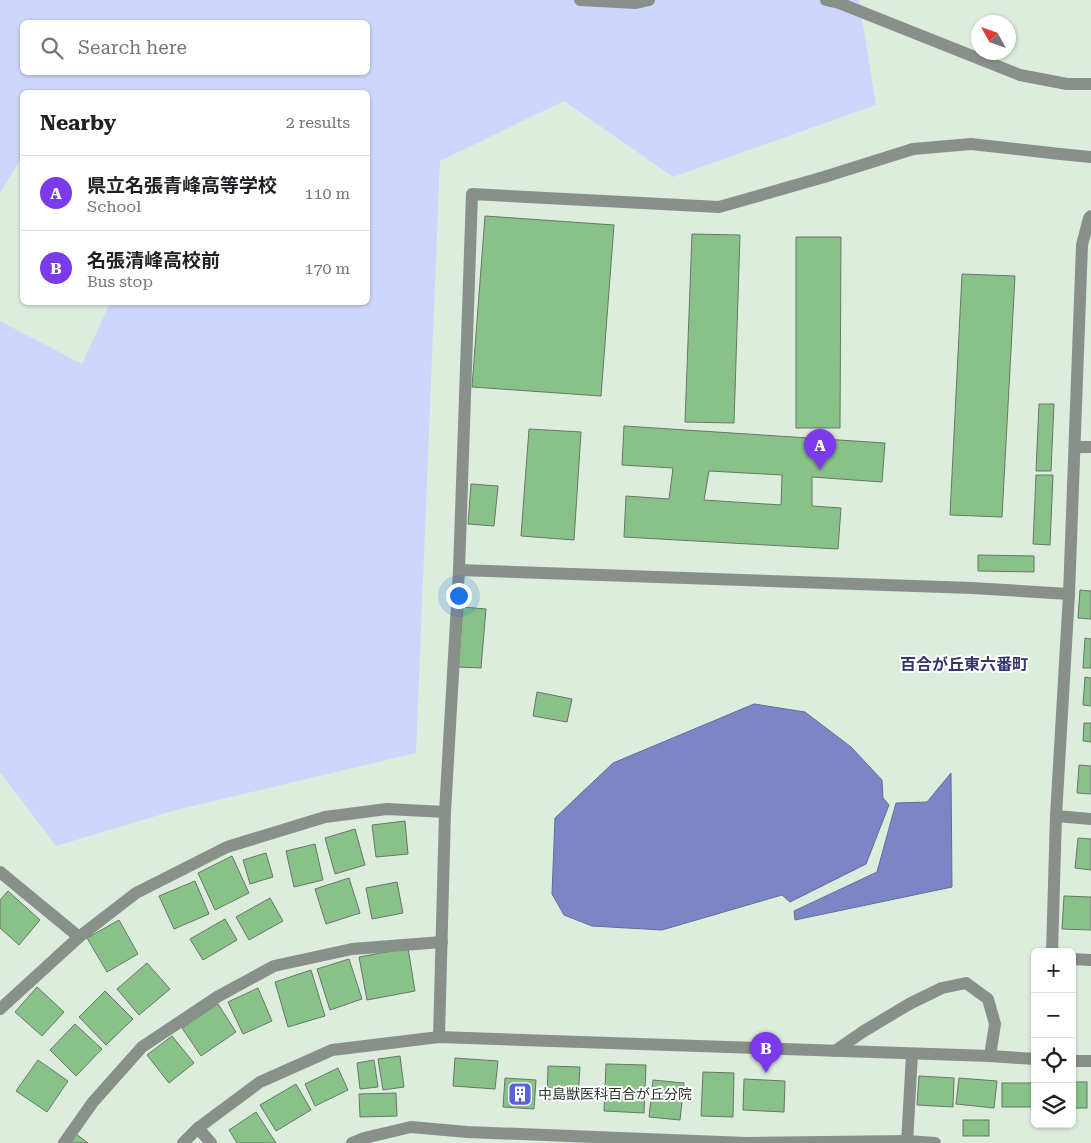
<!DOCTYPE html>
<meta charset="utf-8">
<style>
body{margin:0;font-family:"Roboto Serif","Noto Sans JP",serif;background:#f2f2f2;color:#202124}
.controls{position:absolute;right:15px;bottom:15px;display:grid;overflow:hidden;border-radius:8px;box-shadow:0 1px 4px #0004}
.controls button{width:45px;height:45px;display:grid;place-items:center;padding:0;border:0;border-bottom:1px solid #e0e0e0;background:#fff;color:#202124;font:25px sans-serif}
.compass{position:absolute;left:971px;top:15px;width:45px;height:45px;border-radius:50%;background:#fff;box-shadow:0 1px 4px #0004;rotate:310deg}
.you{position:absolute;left:458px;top:595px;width:18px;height:18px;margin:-12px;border:4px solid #fff;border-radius:50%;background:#1a73e8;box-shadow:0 0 0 8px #1a73e833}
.badge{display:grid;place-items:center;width:32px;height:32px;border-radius:50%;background:#7c3aed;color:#fff;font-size:16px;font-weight:700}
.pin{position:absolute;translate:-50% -41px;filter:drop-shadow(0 1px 2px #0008)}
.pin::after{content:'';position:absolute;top:26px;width:18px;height:15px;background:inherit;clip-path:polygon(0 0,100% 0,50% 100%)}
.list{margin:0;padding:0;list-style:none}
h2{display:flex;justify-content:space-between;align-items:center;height:65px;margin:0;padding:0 20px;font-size:21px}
h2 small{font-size:16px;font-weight:400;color:#757577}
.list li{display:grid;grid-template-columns:32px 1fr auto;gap:15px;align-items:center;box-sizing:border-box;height:75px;padding:0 20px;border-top:1px solid #e0e0e0}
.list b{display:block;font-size:19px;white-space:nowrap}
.list p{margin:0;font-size:16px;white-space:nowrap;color:#757577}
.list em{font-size:16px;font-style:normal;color:#757577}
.icon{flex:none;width:28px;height:28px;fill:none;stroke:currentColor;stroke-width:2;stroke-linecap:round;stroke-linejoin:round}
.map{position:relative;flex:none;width:1091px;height:1143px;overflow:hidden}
.search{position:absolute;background:#fff;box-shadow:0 1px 4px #0004;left:20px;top:20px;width:350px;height:55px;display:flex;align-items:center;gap:12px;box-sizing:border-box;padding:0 18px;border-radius:8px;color:#757577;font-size:19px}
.panel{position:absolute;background:#fff;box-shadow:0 1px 4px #0004;left:20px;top:90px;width:350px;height:215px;border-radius:8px}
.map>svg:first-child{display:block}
.green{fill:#cfd6fc;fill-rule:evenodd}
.water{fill:#7c86c7;stroke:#646d98}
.building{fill:#89c289;stroke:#687667;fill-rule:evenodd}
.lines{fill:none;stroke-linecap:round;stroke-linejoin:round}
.minor{stroke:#898f89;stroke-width:12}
.labels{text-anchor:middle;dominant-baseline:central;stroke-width:4;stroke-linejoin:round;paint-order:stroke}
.poi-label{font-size:14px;fill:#2c322b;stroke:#fff;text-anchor:start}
.quarter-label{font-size:16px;font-weight:bold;fill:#313570;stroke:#fff}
</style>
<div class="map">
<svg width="1091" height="1143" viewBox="0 0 1091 1143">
<rect width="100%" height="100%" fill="#ddeddd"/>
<!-- green -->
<path class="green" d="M0,0H859L876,105L673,177L564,101L440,161L416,753L176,810L56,846L0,772V321L82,364L110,303L368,302V92H22V157L0,193ZM22,22H368V72H22Z"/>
<!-- water -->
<g class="water">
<path d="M754,704L805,712L851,747L882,780L883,798L889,805L866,864L790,902L782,895L662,930L592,926L564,915L552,894L555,818L613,763Z"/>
<path d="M951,773L952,887L795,920L794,911L877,872L896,803L927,802Z"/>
</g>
<!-- building -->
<g class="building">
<path d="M485,216L614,225L601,396L472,387Z"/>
<path d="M692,234L740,235L734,423L685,422Z"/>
<path d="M796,237H841L840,428H796Z"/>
<path d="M962,274L1015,276L1002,517L950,515Z"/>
<path d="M1039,404H1054L1051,471H1036Z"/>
<path d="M624,426L885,443L882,482L812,477V506L841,508L838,549L624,537L626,496L669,499L673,468L622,465ZM709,471L782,475L781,505L704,500Z"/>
<path d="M529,429L581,432L574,540L521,536Z"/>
<path d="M1036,475H1053L1050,545L1033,544Z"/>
<path d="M471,484L498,486L494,526L468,524Z"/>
<path d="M978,555L1034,556V572L978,571Z"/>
<path d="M1080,590L1091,591V619L1078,618Z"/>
<path d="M463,607L486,609L481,668L458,667Z"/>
<path d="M1085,638L1091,639V668H1083Z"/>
<path d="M1085,677L1091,678V706L1083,705Z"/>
<path d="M537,692L572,699L567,722L533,716Z"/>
<path d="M1084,723H1091V742L1083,741Z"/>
<path d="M1079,765L1091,766V794L1077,793Z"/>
<path d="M405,821L408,854L376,857L372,825Z"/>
<path d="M355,829L365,865L335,874L325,838Z"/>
<path d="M1078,838L1091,839V870L1075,868Z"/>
<path d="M315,844L323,880L294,887L286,851Z"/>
<path d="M266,853L273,877L250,884L243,860Z"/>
<path d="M232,856L249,893L215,910L198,873Z"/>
<path d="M349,878L360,913L326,924L315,889Z"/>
<path d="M195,881L209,914L174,929L159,896Z"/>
<path d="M397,882L403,913L372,919L366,888Z"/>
<path d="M8,891L40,920L19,945L0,928V900Z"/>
<path d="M1064,896L1091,897V930L1062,929Z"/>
<path d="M270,898L283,921L249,940L236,917Z"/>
<path d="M225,919L237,940L203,960L190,939Z"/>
<path d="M119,920L138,954L107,972L87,938Z"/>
<path d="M408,948L415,991L367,1000L359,957Z"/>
<path d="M349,959L362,999L330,1010L317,969Z"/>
<path d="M147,963L170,989L139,1015L117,989Z"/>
<path d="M311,970L325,1016L288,1027L275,982Z"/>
<path d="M37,987L64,1012L42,1036L15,1012Z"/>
<path d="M258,988L272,1021L243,1034L228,1002Z"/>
<path d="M105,991L133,1019L106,1045L79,1017Z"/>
<path d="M218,1004L236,1032L201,1056L182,1028Z"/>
<path d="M75,1024L102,1049L76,1076L50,1050Z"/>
<path d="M172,1036L194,1063L169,1083L147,1055Z"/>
<path d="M400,1056L404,1087L383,1090L378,1059Z"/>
<path d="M455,1058L498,1061L495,1089L453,1086Z"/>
<path d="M38,1060L68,1081L47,1112L16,1091Z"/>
<path d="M374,1060L378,1087L360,1089L357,1063Z"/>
<path d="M606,1064L646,1065L644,1113L604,1111Z"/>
<path d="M548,1066L580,1067L578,1100L547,1099Z"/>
<path d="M338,1068L348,1090L315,1106L305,1084Z"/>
<path d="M703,1072L734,1073L733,1117L701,1116Z"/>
<path d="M919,1076L954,1078L953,1107L917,1105Z"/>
<path d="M505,1078L536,1080L534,1109L503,1107Z"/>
<path d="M959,1078L997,1081L994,1108L956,1104Z"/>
<path d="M744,1079L785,1081L784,1112L743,1110Z"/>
<path d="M653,1080L684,1083L680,1120L649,1117Z"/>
<rect x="1072" y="1082" width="15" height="26"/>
<rect x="1002" y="1083" width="33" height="24"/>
<path d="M296,1084L311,1110L276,1131L260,1105Z"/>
<path d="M396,1093L397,1116L360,1117L359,1094Z"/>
<path d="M256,1112L276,1143H237L229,1130Z"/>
<rect x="963" y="1120" width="26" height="16"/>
<path d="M76,1134L88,1143H69Z"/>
</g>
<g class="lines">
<!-- minor -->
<g class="minor">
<path d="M580,0L636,3L649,0"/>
<path d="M826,0L839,3L1020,75L1067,84H1091"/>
<path d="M1075,447H1091"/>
<path d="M459,570L972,588L1069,594"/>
<path d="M1056,816L1091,819"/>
<path d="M0,872L79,937"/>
<path d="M1052,952L1056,816L1069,594L1082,245L1089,218L1091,216"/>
<path d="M1072,959L1091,960"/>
<path d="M0,1009L79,937L136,893L227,847L325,817L387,809L445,812"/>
<path d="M439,1037L445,812L459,570L472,194L719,207L824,177L913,149L971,144L1060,154L1091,157"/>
<path d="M835,1051L864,1031L911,1003L942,988L966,983L988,999L995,1024L990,1056"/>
<path d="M1072,1061H1091"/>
<path d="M198,1128L211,1143"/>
<path d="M64,1143L93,1102L142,1047L217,997L274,966L352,949L442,942"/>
<path d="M183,1143L198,1128L260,1082L332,1050L439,1037L990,1056L1035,1059"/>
<path d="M352,1143L364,1138L411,1127L467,1132L746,1143L907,1141L935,1143"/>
<path d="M907,1143L912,1054"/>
</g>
</g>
<!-- icons -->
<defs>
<g id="building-square" transform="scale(1.25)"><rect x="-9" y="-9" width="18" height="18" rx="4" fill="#5d62da" stroke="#fff"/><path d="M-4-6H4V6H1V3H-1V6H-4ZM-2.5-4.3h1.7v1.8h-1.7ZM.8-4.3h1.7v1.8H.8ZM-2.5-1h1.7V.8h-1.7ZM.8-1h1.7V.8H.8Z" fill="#fff"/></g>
</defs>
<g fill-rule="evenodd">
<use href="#building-square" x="520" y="1094"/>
</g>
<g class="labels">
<!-- poi labels -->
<g class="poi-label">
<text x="538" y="1094">中島獣医科百合が丘分院</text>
</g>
<!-- quarter labels -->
<g class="quarter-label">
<text x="964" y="664">百合が丘東六番町</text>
</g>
</g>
</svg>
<div class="controls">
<button>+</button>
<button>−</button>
<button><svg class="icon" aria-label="locate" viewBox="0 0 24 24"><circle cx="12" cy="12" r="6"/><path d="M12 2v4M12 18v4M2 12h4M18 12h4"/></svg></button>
<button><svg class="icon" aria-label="layers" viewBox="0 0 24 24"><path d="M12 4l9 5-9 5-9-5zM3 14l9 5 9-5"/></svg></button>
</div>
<svg class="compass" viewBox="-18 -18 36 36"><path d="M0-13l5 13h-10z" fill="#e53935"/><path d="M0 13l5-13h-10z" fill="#757577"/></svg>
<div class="you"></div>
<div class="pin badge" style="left:820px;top:470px">A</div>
<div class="pin badge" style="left:766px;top:1073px">B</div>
<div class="search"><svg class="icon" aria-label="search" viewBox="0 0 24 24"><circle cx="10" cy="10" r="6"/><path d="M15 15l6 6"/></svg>Search here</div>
<section class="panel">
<h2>Nearby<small>2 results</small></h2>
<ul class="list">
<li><span class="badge">A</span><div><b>県立名張青峰高等学校</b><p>School</p></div><em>110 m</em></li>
<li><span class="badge">B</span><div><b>名張清峰高校前</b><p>Bus stop</p></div><em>170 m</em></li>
</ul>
</section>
</div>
